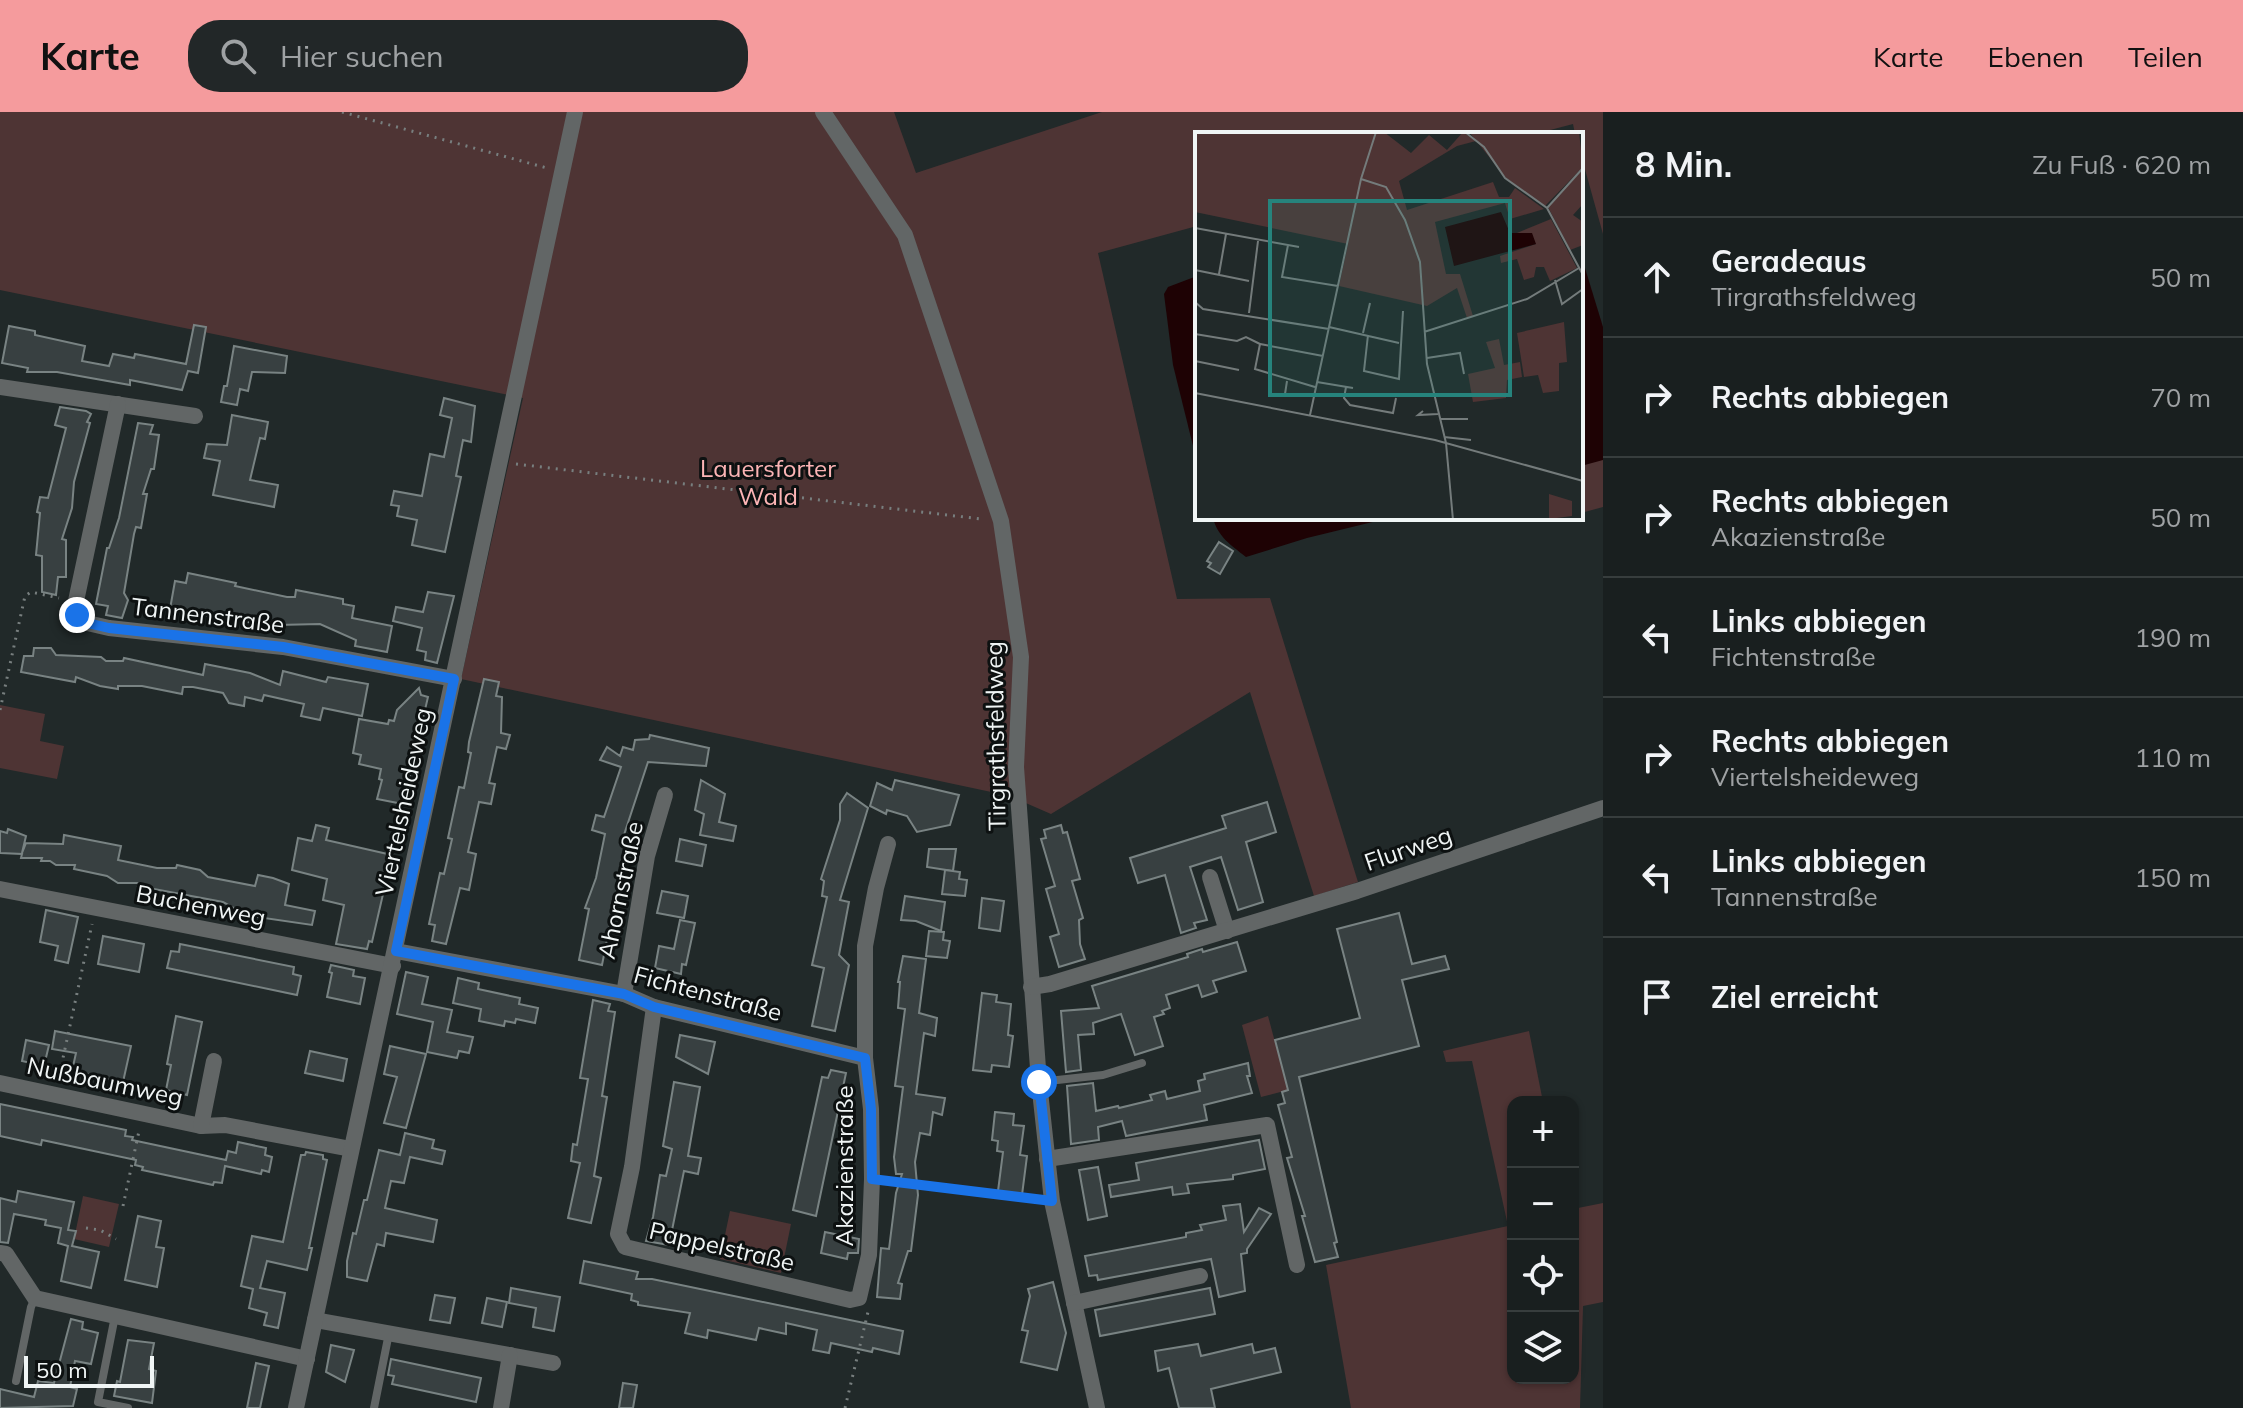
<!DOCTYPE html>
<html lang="de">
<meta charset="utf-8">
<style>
body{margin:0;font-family:Mulish,sans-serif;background:#222728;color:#f1f3f6}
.controls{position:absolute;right:24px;bottom:24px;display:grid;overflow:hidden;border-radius:16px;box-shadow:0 2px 6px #0004}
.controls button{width:72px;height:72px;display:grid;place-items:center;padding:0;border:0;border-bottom:2px solid #373d3d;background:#191f1f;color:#f1f3f6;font:40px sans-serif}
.scale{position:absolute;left:24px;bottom:20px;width:130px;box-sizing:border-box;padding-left:8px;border:4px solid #f0f5f5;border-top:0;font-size:22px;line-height:28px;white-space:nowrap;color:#f0f5f5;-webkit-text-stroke:6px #0d1111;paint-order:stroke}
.stop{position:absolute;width:24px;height:24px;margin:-18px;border:6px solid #1a73e8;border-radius:50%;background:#fff}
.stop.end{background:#1a73e8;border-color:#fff;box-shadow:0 2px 8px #0008}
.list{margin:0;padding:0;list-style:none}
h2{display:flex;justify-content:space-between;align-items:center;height:104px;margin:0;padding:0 32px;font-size:34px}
h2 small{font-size:26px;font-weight:400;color:#9fa2a4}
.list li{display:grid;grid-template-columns:52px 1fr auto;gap:24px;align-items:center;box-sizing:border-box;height:120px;padding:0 32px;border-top:2px solid #373d3d}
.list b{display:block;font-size:30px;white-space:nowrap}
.list p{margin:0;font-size:26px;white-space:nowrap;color:#9fa2a4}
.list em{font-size:26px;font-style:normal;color:#9fa2a4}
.icon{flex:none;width:44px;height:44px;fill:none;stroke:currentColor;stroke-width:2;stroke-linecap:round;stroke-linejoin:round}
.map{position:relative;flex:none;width:1603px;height:1296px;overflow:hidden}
header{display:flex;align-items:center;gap:48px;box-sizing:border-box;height:112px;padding:0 40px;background:#f59b9d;color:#111}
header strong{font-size:38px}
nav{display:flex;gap:44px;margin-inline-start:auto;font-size:28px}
.search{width:560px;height:72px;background:#222728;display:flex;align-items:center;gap:20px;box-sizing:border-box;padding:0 28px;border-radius:32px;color:#9fa2a4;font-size:30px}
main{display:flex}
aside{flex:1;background:#191f1f}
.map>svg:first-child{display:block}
.green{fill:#4e3434}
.water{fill:#1e0204}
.building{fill:#384041;stroke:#798383;stroke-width:2}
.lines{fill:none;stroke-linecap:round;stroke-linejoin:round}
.path{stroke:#787f7f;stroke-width:3;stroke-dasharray:2 6;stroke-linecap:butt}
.lane{stroke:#626666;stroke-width:8}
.street{stroke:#626666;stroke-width:16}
.route{stroke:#1a73e8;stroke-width:10}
.labels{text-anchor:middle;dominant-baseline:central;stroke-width:6;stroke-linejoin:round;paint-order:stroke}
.park-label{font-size:24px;fill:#fcb4b5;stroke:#0d1111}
.street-label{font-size:24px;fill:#f0f5f5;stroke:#0d1111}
.inset-road{fill:none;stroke:#747b7b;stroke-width:2}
.view{fill:#26837c;fill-opacity:0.15;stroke:#26837c;stroke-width:4}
.inset-edge{fill:none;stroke:#f0f5f5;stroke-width:4}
</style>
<header>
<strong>Karte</strong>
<div class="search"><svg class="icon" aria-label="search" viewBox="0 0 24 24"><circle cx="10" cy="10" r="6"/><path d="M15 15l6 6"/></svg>Hier suchen</div>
<nav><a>Karte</a><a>Ebenen</a><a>Teilen</a></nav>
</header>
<main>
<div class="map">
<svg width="1603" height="1296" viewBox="0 0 1603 1296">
<rect width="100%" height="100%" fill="#212929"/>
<!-- green -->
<g class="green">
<path d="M0,0H894L916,61L1102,0H1603V122L1581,43V22H1575L1573,12L1535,22H1197V114L1098,141L1177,487L1270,486L1358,770L1314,784L1250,580L1051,702L1010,684L461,567L523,286L0,178Z"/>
<path d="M1603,345V395L1581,401V352Z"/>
<path d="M0,593L45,602L40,629L64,634L57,667L0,656Z"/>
<path d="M1268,904L1288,978L1261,985L1242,913Z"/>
<path d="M1529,919L1543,990H1513V1266H1573V1097L1603,1091V1190L1583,1194L1580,1296H1351L1326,1153L1508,1114L1472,949L1446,950L1443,939Z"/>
<path d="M83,1084L119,1092L109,1135L74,1127Z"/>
<path d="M730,1099L791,1112L781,1161L720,1147Z"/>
</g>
<!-- water -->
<g class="water">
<path d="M1581,143L1603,215V348L1581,354Z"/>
<path d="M1197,164V350L1173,253L1164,182L1168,175Z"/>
<path d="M1213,406H1389L1307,426L1246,445C1231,433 1218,425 1213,406Z"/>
</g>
<!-- building -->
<g class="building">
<path d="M194,213L206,215L198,261L188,259L182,278L130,268V273L57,260H27L28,256L2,251L9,214L35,219V223L85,234L82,249L109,254L113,242L134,246L135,242L186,252Z"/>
<path d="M234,234L287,244L285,261L252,260L248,279L240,277L237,293L221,290L224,274H227Z"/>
<path d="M444,286L475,294L471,330L463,328L456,364L461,365L445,440L412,433L417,408L397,404L399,394L391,393L394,379L422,384L430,342L444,345L452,306L440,303Z"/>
<path d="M60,295L86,299L91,302L87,310L90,311L74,370L72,396L62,427L66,428V465H58L56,483L42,480V444L36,443L40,401L37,400L40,385L48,386L66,316L55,313Z"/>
<path d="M232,303L268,310L265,327L260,326L250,368L278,373L274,395L213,383L220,349L204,346L207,332L227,333Z"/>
<path d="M138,311L153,313L150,322L159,323L154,357H151L143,382H147L141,416L136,415L134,422L124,481L128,488L122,506L106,503L108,494L96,492L107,436H109L119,406Z"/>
<path d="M1219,430L1233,439L1220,462L1208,455L1211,451L1207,449Z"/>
<path d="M188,461L236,471L235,474L287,485H295L296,478L343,487V492L354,494L352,506L392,514L387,540L355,534L356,528L320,512L277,513L248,510L238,504L218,506L170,497L175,469L186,471Z"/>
<path d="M428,480L454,484L437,551L425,548L426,540L417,538L422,516L393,509L396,495L423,500Z"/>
<path d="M34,536H51L56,543L101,545L106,549H123L124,546L203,563L205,552L250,561L280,573L283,559L326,570L328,565L368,572L362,604L323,596L320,608L301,604L304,592L264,583L262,589L245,585L244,594L229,591L223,581L193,575H183L182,582L142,574H118V577L100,574L76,565L75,570L21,560L24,544H33Z"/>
<path d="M484,567L499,570L496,584L502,585L501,621L510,623L506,637L497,635L489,671L495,672L491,692L479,690L468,740L476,742L469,778L460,776L446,832L432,829L435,813L429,812L440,761L444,762L452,727L448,726L459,675L464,676L471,641L468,640L469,630Z"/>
<path d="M419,576L421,583L428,585L403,692L377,687L382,668L379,667L381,657L359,652L361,643L353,641L359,607L388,612L389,608L394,609L397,598Z"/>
<path d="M650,623L709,636L706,654L648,650L621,732L626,733L602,853L579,848L589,797L585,796L596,766L605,722L592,718L596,703L604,705L621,655L600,648L607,635L620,644L623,635L633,638L635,628L649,627Z"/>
<path d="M701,668L725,682L719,710L736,714L733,729L700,723L704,702L695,698Z"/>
<path d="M895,668L959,683L950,713L917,720L907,704L887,698L886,702L870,694L877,671L892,678Z"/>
<path d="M847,681L868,696L840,788L849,790L839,843L849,853L835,919L812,914L824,856L812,853L827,785L822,784L824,769L821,767L840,708V692Z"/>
<path d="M1267,690L1276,720L1246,730L1263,790L1238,798L1221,745L1190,755L1207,808L1194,811L1196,816L1181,821L1165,763L1138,771L1130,746L1226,716L1222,704Z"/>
<path d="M316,713L329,716L326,728L392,743L372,830L369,829L367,837L336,832L344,793L323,788L327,767L292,758L298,726L312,729Z"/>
<path d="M1061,713L1063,721L1067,720L1080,767L1072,769L1083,806L1079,808L1080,832L1085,847L1059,855L1050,825L1059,822L1046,777L1055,774L1041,727L1046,726L1044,718Z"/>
<path d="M8,717L26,724L22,741L26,731L63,732L64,723L121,734L118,748L157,756H176L177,753L200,758L208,765L255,774L258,763L273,766L289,772L285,793L315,799L312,813L250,804L236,800V797L223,790L138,774L139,771H118L107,764L74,757L75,753H56L50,749H41L42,746H21L22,742L0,741V719L7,721Z"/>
<path d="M680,727L706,733L702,754L676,749Z"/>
<path d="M929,737H956L953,759L927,755Z"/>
<path d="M945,758L960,760L959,767L967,768L965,784L942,782Z"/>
<path d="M662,779L688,784L684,806L657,801Z"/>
<path d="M905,784L945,790L941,819L916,809L901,808Z"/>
<path d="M982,786L1004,789L1000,819L979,816Z"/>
<path d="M46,798L78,805L68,851L55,848L58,834L40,830Z"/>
<path d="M1399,801L1412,852L1445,844L1449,857L1402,868L1419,934L1299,965L1337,1130L1334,1131L1338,1145L1315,1150L1302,1104H1305L1287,1046L1292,1045L1278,993L1285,991L1282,980L1288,978L1275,928L1360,906L1337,817Z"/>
<path d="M680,808L695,811L686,853L682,852L681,862L655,856L659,834L674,837Z"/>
<path d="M929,819L944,820L943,828L950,829L947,846L926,844Z"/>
<path d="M103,824L144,832L139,860L98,852Z"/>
<path d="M1237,830L1246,859L1213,869L1217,880L1202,885L1198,873L1166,883L1170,896L1162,899L1164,902L1154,905L1163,934L1135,943L1121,902L1093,911L1094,922L1078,923L1081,958L1066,960L1061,899L1099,896L1092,874L1188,845L1187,842L1202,837L1203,840Z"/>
<path d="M180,832L294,855L293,862L301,864L297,883L167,856L171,839L179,840Z"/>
<path d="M903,844L926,847L919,901L937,906L935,924L924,921L916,982L945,986L942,1003L933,1000L930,1023L920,1021L915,1050L918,1083L911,1139H908L898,1171L902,1172L900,1187L877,1185L881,1136L889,1137L896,1081L902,1062H896L894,1045L903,975L895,974L905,897L898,896L900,870H898Z"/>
<path d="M331,853L354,858L353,864L365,866L360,892L327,885L332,861L329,860Z"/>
<path d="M406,860L428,865L422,892L452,898L447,920L473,925L469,941L459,939L457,946L427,940L433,910L397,902Z"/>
<path d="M458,866L479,871L478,877L520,886L519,892L538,896L535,911L516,907L515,911L505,909L504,914L479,909L481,897L453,891Z"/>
<path d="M982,881L997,883L996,890L1011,892L1008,923L1013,924L1009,955L992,953L991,960L973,958Z"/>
<path d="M593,888L610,892L608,899L615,900L602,984L607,985L594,1064L601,1066L591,1111L568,1106L580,1051L571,1049L573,1032L577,1033L588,967L580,966Z"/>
<path d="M176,904L202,910L187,983L166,978L171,953L167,952Z"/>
<path d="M55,919L131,934L123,970L72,959L76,941L52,937Z"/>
<path d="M680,923L715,930L708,962L676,945Z"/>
<path d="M26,928L49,933L44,954L22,949Z"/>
<path d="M390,934L426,942L406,1016L384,1011L397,965L384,962Z"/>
<path d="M310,939L347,947L343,969L305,961Z"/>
<path d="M1248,951L1250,964H1247L1252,981L1204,993L1207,1008L1126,1024L1122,1009L1098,1015L1099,1028L1071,1032L1067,974L1093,971L1096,999L1118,994L1119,996L1152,988L1150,983L1165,979L1167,987L1200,979L1198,969L1205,967L1204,962Z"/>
<path d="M831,958L846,961L816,1104L793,1098L822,965L828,966Z"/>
<path d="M674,970L700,975L688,1044L701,1046L698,1062L684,1059L669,1133L646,1129L653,1105L660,1063L666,1064L672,1037L663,1034Z"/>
<path d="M0,992L126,1018L125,1024L133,1025L132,1028L226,1048L228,1039L236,1041L238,1030L266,1036L265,1043L272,1045L269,1060L262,1058L261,1062L225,1054L222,1071L214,1070L213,1073L142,1058L143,1055L135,1053L136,1048L42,1028L41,1033L0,1024Z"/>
<path d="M995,1000L1014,1002L1013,1013L1024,1014L1020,1043L1027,1044L1022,1083L998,1079L1003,1040L997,1039L998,1029L992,1028Z"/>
<path d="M405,1021L434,1028L432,1036L445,1039L442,1052L410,1045L404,1071L391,1069L385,1096L437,1108L433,1130L386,1121L384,1134L377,1132L367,1169L347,1165V1149L353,1121L356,1122L364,1088H367L379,1038L400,1043Z"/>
<path d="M1259,1028L1265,1057L1233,1063V1067L1187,1072L1189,1081L1173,1083L1172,1075L1111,1085L1109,1073L1139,1068L1136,1051Z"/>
<path d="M306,1040L323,1043V1047L327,1048L309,1136H312L307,1158L267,1149L260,1176L285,1181L278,1216L264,1213L267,1201L249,1196L253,1177L241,1174L252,1124L283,1130L301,1043H305Z"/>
<path d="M1098,1055L1107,1104L1088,1108L1079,1058Z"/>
<path d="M18,1079L74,1090L68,1118L76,1119L72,1134L99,1140L91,1176L61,1169L68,1134L58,1131L61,1116L45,1113L46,1108L14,1102L8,1131L0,1130V1086L16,1090Z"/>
<path d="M1240,1092L1244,1120L1259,1096L1271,1102L1247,1137V1141L1241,1142L1245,1179L1219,1185L1211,1147L1098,1168L1097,1163L1089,1164L1085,1144L1186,1125V1121L1202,1118L1200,1113L1226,1108L1223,1094Z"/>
<path d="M138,1104L161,1109L156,1135L164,1136L157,1175L125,1168Z"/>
<path d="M825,1120L859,1127L858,1141H848L847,1147L821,1141Z"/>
<path d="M584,1149L638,1160L636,1167H652L903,1219L899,1242L873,1236L872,1240L831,1231L829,1241L813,1238L817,1218L786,1211V1222L759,1216L756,1228L708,1218L707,1226L685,1221L690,1201L638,1193V1190L631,1188L632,1182L580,1171Z"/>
<path d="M1053,1170L1066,1221L1057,1258L1021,1250L1028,1219L1022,1218L1030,1184L1028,1177Z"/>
<path d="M511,1176L560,1185L554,1219L533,1215L536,1196L509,1191Z"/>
<path d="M1210,1176L1215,1202L1100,1224L1095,1198Z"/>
<path d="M435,1183L455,1186L450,1211L430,1208Z"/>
<path d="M487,1186L507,1190L502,1215L482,1211Z"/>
<path d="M71,1207L83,1210L82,1217L98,1221L91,1252L75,1249L70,1275L77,1277L73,1294L0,1296V1277L34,1285L38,1269L54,1271Z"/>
<path d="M128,1228L154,1231L149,1257L156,1259L152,1291L114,1284L117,1269L120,1270Z"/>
<path d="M1198,1232L1201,1244L1252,1232L1254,1241L1275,1236L1281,1260L1211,1277L1215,1296H1179L1169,1256L1158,1259L1155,1239Z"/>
<path d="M331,1233L354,1238L345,1270L326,1260Z"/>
<path d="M391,1247L481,1266L476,1290L392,1272L394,1264L388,1263Z"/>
<path d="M256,1251L269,1254L260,1296H247Z"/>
<path d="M623,1271L637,1273L633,1296H619Z"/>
</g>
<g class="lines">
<!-- path -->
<g class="path">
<path d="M342,0L547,56"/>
<path d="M516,352L981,407"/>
<path d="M0,598L25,484L31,480L59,486"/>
<path d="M58,969L92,812"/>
<path d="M889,1069L1036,1087"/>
<path d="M123,1094L139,1019"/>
<path d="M86,1116L100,1118L116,1127"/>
<path d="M845,1296L868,1200"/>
</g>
<!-- lane -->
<g class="lane">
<path d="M1039,970L1103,963L1142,951"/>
<path d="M115,1204L98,1290L128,1296"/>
<path d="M16,1269L31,1195L35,1186"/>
<path d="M374,1296L389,1221"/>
</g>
<!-- street -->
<g class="street">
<path d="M823,0L905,123L1001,409L1021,545L1016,655L1039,970L1052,1089L1097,1296"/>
<path d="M0,275L195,304"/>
<path d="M118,292L76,489L77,503L83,510L109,516L283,535L454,567"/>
<path d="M1210,765L1227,819"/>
<path d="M0,777L393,854"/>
<path d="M396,839L624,882L654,895L865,946"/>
<path d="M1031,875L1050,872L1357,779L1603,696"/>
<path d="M624,882L647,744L665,683"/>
<path d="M654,895L632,1055L618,1122L625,1135L850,1188L859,1186L869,1143L872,1067L871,997L865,946V834L876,776L888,732"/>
<path d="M0,971L201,1014L225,1013L351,1037"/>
<path d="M201,1014L214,949"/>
<path d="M1047,1047L1267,1013L1297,1153"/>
<path d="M0,1141L6,1142L35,1186L307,1247"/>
<path d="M1074,1191L1200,1164"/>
<path d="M315,1208L553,1251"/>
<path d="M296,1296L575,0"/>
<path d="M501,1296L510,1243"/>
</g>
</g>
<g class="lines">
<!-- route -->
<path class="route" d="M77,503L83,510L109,516L283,535L454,567L396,839L624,882L654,895L865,946L871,997L872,1067L1052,1089L1039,970"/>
</g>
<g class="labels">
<!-- park labels -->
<g class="park-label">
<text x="768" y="356">Lauersforter<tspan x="768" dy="28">Wald</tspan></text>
</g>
<!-- street labels -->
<g class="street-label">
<text transform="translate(208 503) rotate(7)">Tannenstraße</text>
<text transform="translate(995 624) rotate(-91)">Tirgrathsfeldweg</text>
<text transform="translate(403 690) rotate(-78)">Viertelsheideweg</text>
<text transform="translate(1408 736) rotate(-19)">Flurweg</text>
<text transform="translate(620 778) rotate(-78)">Ahornstraße</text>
<text transform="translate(201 793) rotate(11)">Buchenweg</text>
<text transform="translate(708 881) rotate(15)">Fichtenstraße</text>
<text transform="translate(105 969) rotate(12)">Nußbaumweg</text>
<text transform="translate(844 1054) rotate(-90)">Akazienstraße</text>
<text transform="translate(722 1134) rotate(13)">Pappelstraße</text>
</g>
</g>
<!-- overview -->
<g transform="translate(1195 20)">
<rect width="388" height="388" fill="#212929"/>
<path d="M0,0H189L216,21L234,3L252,18L268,0L281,9L262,14L204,49L212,78L298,50L304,65H314L320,56L349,77L315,87L310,71L240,90L251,142H265L278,184L272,186L262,156L232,174L144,154L153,112L0,80ZM384,0L388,35L350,74L311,46L275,1ZM388,37V72L378,83L388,90V113L375,118L353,75ZM356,87L382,136L355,149L349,135H341L339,145L329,148L322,127L306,131L305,124L341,112L317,103ZM369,190L372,230L364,231V259L348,261L343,243L329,245L322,201ZM304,207L309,233L325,230L327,245L312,248L311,266L278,270L273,242L300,236L291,210ZM354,362L377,369V384L354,387Z" fill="#4e3434"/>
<path d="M306,80L315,101H337L341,112L259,134L250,95Z" fill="#1e0204"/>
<path class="inset-road" d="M270,0L289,15L310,46L352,76L388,143M166,47L191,55L210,88L225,130L232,232L251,311L258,388M352,76L388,36M0,96L104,115M93,113L87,145L143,154M0,138L54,149M24,142L31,102M360,148L367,172L388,157M0,170L8,177L134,197M54,181L63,109M134,195L204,211M229,200L332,167L384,136M168,201L175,171M0,202L42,209L51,205L65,212M173,203L169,239L204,247L208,179M232,226L265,221L269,242M0,229L44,238M92,249L90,262L102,264M122,250L158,256M120,255L60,237L65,212L128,224M151,255L149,266L155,273L198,281L201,266M0,261L240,308L388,349M228,279L223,283L243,282M115,283L166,47L181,0M245,287H273M249,305L276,308"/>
<path class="view" d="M75,69H315V263H75Z"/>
<rect width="388" height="388" class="inset-edge"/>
</g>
</svg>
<div class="controls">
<button>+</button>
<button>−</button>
<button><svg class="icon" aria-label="locate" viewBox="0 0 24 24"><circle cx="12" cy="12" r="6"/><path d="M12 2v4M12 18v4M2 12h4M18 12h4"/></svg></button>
<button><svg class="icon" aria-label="layers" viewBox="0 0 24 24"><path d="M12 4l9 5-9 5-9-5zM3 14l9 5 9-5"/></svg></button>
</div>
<div class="scale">50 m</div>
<div class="stop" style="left:1039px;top:970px"></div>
<div class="stop end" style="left:77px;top:503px"></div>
</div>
<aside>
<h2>8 Min.<small>Zu Fuß · 620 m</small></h2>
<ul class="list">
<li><svg class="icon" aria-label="ahead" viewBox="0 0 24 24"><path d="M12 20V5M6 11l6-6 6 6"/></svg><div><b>Geradeaus</b><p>Tirgrathsfeldweg</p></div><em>50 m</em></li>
<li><svg class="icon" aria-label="right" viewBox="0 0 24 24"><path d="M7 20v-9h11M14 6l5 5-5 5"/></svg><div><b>Rechts abbiegen</b></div><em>70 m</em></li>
<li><svg class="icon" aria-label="right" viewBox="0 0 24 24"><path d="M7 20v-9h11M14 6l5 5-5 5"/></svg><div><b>Rechts abbiegen</b><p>Akazienstraße</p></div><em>50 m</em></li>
<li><svg class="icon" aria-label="left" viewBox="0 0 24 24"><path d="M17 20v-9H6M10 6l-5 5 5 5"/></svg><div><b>Links abbiegen</b><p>Fichtenstraße</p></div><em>190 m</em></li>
<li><svg class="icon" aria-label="right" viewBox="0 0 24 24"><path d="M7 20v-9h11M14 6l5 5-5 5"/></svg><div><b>Rechts abbiegen</b><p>Viertelsheideweg</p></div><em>110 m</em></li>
<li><svg class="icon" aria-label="left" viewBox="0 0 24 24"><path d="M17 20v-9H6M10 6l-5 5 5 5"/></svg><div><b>Links abbiegen</b><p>Tannenstraße</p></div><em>150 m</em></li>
<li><svg class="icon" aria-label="arrive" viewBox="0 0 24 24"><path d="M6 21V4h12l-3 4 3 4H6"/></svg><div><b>Ziel erreicht</b></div></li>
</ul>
</aside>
</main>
